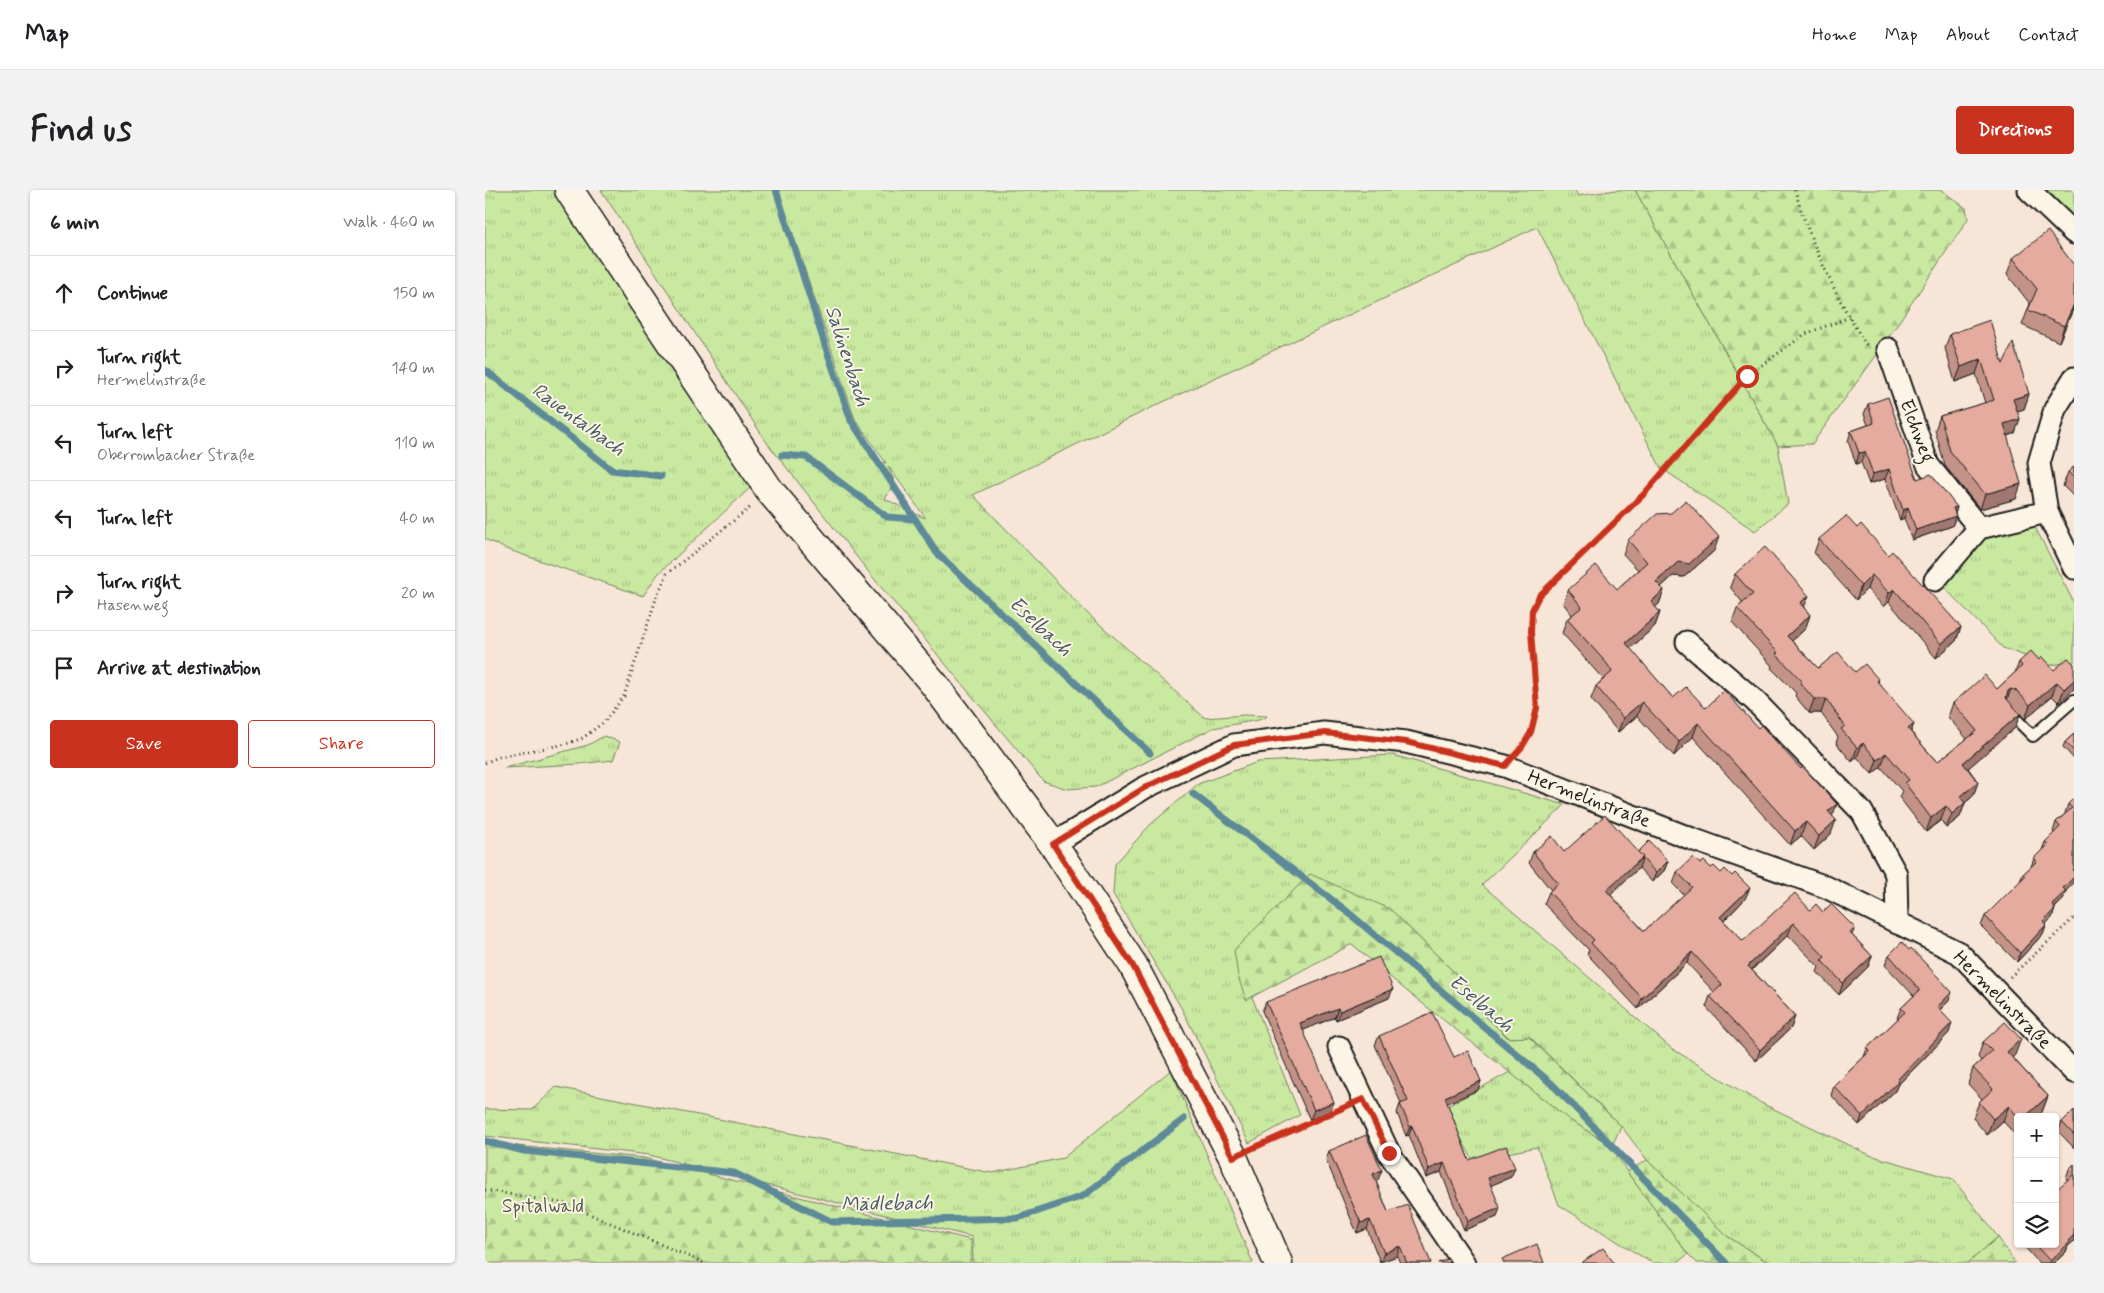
<!DOCTYPE html>
<meta charset="utf-8">
<style>
body{margin:0;font-family:Mynerve,sans-serif;background:#f2f2f2;color:#202124}
.controls{position:absolute;right:15px;bottom:15px;display:grid;overflow:hidden;border-radius:5px;box-shadow:0 1px 4px #0004}
.controls button{width:45px;height:45px;display:grid;place-items:center;padding:0;border:0;border-bottom:1px solid #e0e0e0;background:#fff;color:#202124;font:25px sans-serif}
.stop{position:absolute;width:15px;height:15px;margin:-11px;border:4px solid #c8321e;border-radius:50%;background:#fff}
.stop.end{background:#c8321e;border-color:#fff;box-shadow:0 1px 5px #0008}
.list{margin:0;padding:0;list-style:none}
h2{display:flex;justify-content:space-between;align-items:center;height:65px;margin:0;padding:0 20px;font-size:21px}
h2 small{font-size:16px;font-weight:400;color:#757577}
.list li{display:grid;grid-template-columns:32px 1fr auto;gap:15px;align-items:center;box-sizing:border-box;height:75px;padding:0 20px;border-top:1px solid #e0e0e0}
.list b{display:block;font-size:19px;white-space:nowrap}
.list p{margin:0;font-size:16px;white-space:nowrap;color:#757577}
.list em{font-size:16px;font-style:normal;color:#757577}
.actions{display:flex;gap:10px;padding:15px 20px}
.actions a{flex:1;padding:11px 0;border:1px solid #c8321e;border-radius:5px;text-align:center;font-size:18px;color:#c8321e}
.actions .main{background:#c8321e;color:#fff}
.icon{flex:none;width:28px;height:28px;fill:none;stroke:currentColor;stroke-width:2;stroke-linecap:round;stroke-linejoin:round}
.map{position:relative;flex:none;width:1589px;height:1073px;overflow:hidden;border-radius:5px}
header{display:flex;align-items:center;gap:30px;box-sizing:border-box;height:70px;padding:0 25px;background:#fff;border-bottom:1px solid #e0e0e0}
header strong{font-size:24px}
nav{display:flex;gap:28px;margin-inline-start:auto;font-size:18px}
.intro{display:flex;align-items:center;justify-content:space-between;box-sizing:border-box;height:120px;padding:0 30px}
h1{margin:0;font-size:35px}
.button{padding:12px 22px;border-radius:5px;background:#c8321e;color:#fff;font-size:18px;font-weight:700}
main{display:flex;gap:30px;padding:0 30px}
aside{flex:1;background:#fff;border-radius:5px;box-shadow:0 1px 4px #0004}
.map>svg:first-child{display:block}
.grass{fill:url(#grass-tufts);stroke:#72825e;fill-rule:evenodd}
.forest{fill:url(#forest-firs);stroke:#72825e}
.lines{fill:none;stroke-linecap:round;stroke-linejoin:round}
.stream{stroke:#5d8998;stroke-width:7}
.lane-casing{stroke:#1c1c1c;stroke-width:14}
.street-casing{stroke:#1c1c1c;stroke-width:25}
.secondary-casing{stroke:#1c1c1c;stroke-width:31}
.path{stroke:#1c1c1c;stroke-width:3;stroke-dasharray:1 4;stroke-linecap:butt}
.lane{stroke:#fcf5e5;stroke-width:10}
.street{stroke:#fcf5e5;stroke-width:21}
.secondary{stroke:#fcf5e5;stroke-width:28}
.wall{fill:#c49388;stroke:#1c1c1c}
.shaded-wall{fill:#a0786f;stroke:#1c1c1c}
.building{fill:#e4ab9e;stroke:#1c1c1c}
.route{stroke:#c8321e;stroke-width:6}
.labels{text-anchor:middle;dominant-baseline:central;stroke-width:4;stroke-linejoin:round;paint-order:stroke}
.street-label{font-size:19px;fill:#1c1c1c;stroke:#fcf5e5}
.park-label{font-size:19px;fill:#505944;stroke:#fcf5e5}
.water-label{font-size:20px;font-style:italic;fill:#425b64;stroke:#fcf5e5}
</style>
<header>
<strong>Map</strong>
<nav><a>Home</a><a>Map</a><a>About</a><a>Contact</a></nav>
</header>
<div class="intro"><h1>Find us</h1><a class="button">Directions</a></div>
<main>
<aside>
<h2>6 min<small>Walk · 460 m</small></h2>
<ul class="list">
<li><svg class="icon" aria-label="ahead" viewBox="0 0 24 24"><path d="M12 20V5M6 11l6-6 6 6"/></svg><div><b>Continue</b></div><em>150 m</em></li>
<li><svg class="icon" aria-label="right" viewBox="0 0 24 24"><path d="M7 20v-9h11M14 6l5 5-5 5"/></svg><div><b>Turn right</b><p>Hermelinstraße</p></div><em>140 m</em></li>
<li><svg class="icon" aria-label="left" viewBox="0 0 24 24"><path d="M17 20v-9H6M10 6l-5 5 5 5"/></svg><div><b>Turn left</b><p>Oberrombacher Straße</p></div><em>110 m</em></li>
<li><svg class="icon" aria-label="left" viewBox="0 0 24 24"><path d="M17 20v-9H6M10 6l-5 5 5 5"/></svg><div><b>Turn left</b></div><em>40 m</em></li>
<li><svg class="icon" aria-label="right" viewBox="0 0 24 24"><path d="M7 20v-9h11M14 6l5 5-5 5"/></svg><div><b>Turn right</b><p>Hasenweg</p></div><em>20 m</em></li>
<li><svg class="icon" aria-label="arrive" viewBox="0 0 24 24"><path d="M6 21V4h12l-3 4 3 4H6"/></svg><div><b>Arrive at destination</b></div></li>
</ul>
<div class="actions"><a class="main">Save</a><a>Share</a></div>
</aside>
<div class="map">
<svg width="1589" height="1073" viewBox="0 0 1589 1073">
<defs>
<pattern id="grass-tufts" width="24" height="20" patternUnits="userSpaceOnUse" patternTransform="scale(1.25)"><rect width="24" height="20" fill="#c9e8a0"/><path d="M3 7l-1-3M5 7V3M7 7l1-3M15 17l-1-3M17 17v-4M19 17l1-3" fill="none" stroke="#acc689"/></pattern>
<pattern id="forest-firs" width="22" height="20" patternUnits="userSpaceOnUse" patternTransform="scale(1.25)"><rect width="22" height="20" fill="#c9e8a0"/><path d="M5 1l3.5 6h-7zM16 11l3.5 6h-7z" fill="#acc689"/></pattern>
</defs>
<rect width="100%" height="100%" fill="#f7e6d7"/>
<filter id="ink" filterUnits="userSpaceOnUse"><feTurbulence type="fractalNoise" baseFrequency=".02" numOctaves="2"/><feDisplacementMap in="SourceGraphic" scale="10" xChannelSelector="R" yChannelSelector="G"/><feConvolveMatrix kernelMatrix="1 2 1 2 8 2 1 2 1" color-interpolation-filters="sRGB"/></filter>
<g filter="url(#ink)">
<!-- grass -->
<g class="grass">
<path d="M0,0H71L267,296L173,384L158,406L21,359L0,349Z"/>
<path d="M116,0H291L340,155L366,230L388,271L401,273L370,229L293,0H1090L1093,6L1131,0H1150L1293,256L1303,314L1270,341L1176,278L1052,37L676,213L488,305L602,423L720,528L760,525L782,526L779,529L728,538L611,597L582,599L558,591L386,385L283,254ZM403,276L440,327V328L400,309L410,293Z"/>
<path d="M1557,0H1589V28Z"/>
<path d="M1549,335L1589,413V472L1565,475L1518,458L1457,395L1502,347Z"/>
<path d="M119,546L135,552L128,570L95,574L19,578L103,555Z"/>
<path d="M908,565L1080,615L997,695L1186,858L1272,911L1385,965L1468,989L1513,1047L1483,1073H1284L1242,1046L1191,999L1162,970L1136,936L1045,847L1024,848L987,813L984,797L905,719L767,807L815,925L764,953L697,819L628,704L630,674L665,635L713,594L773,572Z"/>
<path d="M686,880L768,1073H488L487,1047L164,965L0,946V919L47,920L71,897L507,983L578,968Z"/>
<path d="M1025,882L1085,930L1127,956L1142,982L1203,1064L1192,1073H1167L1074,1015L1052,957L988,970L959,918Z"/>
</g>
<!-- forest -->
<g class="forest">
<path d="M1150,0H1456L1481,18L1483,29L1393,163L1327,254L1293,256Z"/>
<path d="M825,684L905,719L984,797L987,813L1023,848L1044,847L1136,936L1127,956L1085,930L918,798L867,754L761,810L753,786L749,760Z"/>
<path d="M0,953L159,968L486,1050V1073H0Z"/>
<path d="M1162,970L1242,1046L1284,1073H1212L1203,1064L1142,982Z"/>
<path d="M1513,1047L1530,1073H1483Z"/>
</g>
<g class="lines">
<!-- stream -->
<g class="stream">
<path d="M291,0L340,155L366,230L452,363L665,563"/>
<path d="M0,180L127,280L176,286"/>
<path d="M297,265L321,267L402,327L430,329"/>
<path d="M708,604L859,719L1067,894L1241,1073"/>
<path d="M0,951L39,961L249,983L347,1032L533,1028L598,1006L699,929"/>
</g>
<!-- lane casing -->
<g class="lane-casing">
<path id="lane" d="M1524,522L1548,546L1589,510"/>
</g>
<!-- street casing -->
<g class="street-casing">
<g id="street">
<path d="M1544,0L1589,43"/>
<path d="M1403,159L1443,275L1494,338"/>
<path d="M1589,188L1570,219L1554,273L1562,322L1589,378"/>
<path d="M1450,390L1494,338L1562,322"/>
<path d="M1202,452L1269,510L1377,622L1411,684L1412,733"/>
<path d="M568,654L659,598L749,555L839,543L921,552L1020,576L1207,649L1341,697L1474,763L1589,882"/>
<path d="M854,857L904,963L979,1073"/>
</g>
</g>
<!-- secondary casing -->
<g class="secondary-casing">
<path id="secondary" d="M84,0L285,301L449,494L568,654L648,775L748,967L793,1073"/>
</g>
<!-- path -->
<g class="path">
<path d="M1310,0C1323,48 1354,114 1382,156"/>
<path d="M1035,559L1046,542L1052,518L1046,441L1047,420L1054,406L1158,305L1262,186L1320,144L1365,127"/>
<path d="M0,573L13,567L81,554L98,548L120,531L139,506L172,406L182,384L267,316"/>
<path d="M1525,787L1589,728"/>
<path d="M769,957L859,917"/>
<path d="M0,1000L81,1014L219,1073"/>
</g>
<!-- lane -->
<use href="#lane" class="lane"/>
<!-- street -->
<use href="#street" class="street"/>
<!-- secondary -->
<use href="#secondary" class="secondary"/>
</g>
<!-- wall -->
<g class="wall">
<path d="M1528,68L1589,75V117L1574,152L1537,135L1545,114L1522,84Z"/>
<path d="M1465,144L1518,174L1544,204L1539,219L1532,221L1530,243L1522,246L1531,309L1495,319L1460,276L1450,240L1455,226L1500,213L1491,184L1470,192L1460,158Z"/>
<path d="M1383,214L1432,289L1472,317L1470,324L1471,326L1467,336L1427,350L1419,328L1415,330L1400,289L1384,294L1376,272L1371,274L1363,251L1366,241L1383,235L1379,224Z"/>
<path d="M1589,277V307L1578,296L1583,282Z"/>
<path d="M1372,338L1476,437L1471,451L1451,468L1404,412L1399,417L1382,399L1371,410L1329,363L1334,349Z"/>
<path d="M1143,350L1229,361L1199,387L1188,386L1176,397L1179,400L1174,414L1170,417L1175,422L1170,436L1145,459L1188,508L1221,518L1347,626L1346,644L1329,660L1316,646L1305,655L1208,547L1189,566L1152,526L1133,542L1106,509L1111,496L1118,489L1077,443L1082,429L1087,425L1078,413L1083,400L1132,399L1153,380L1138,364Z"/>
<path d="M1250,384L1319,418L1325,425L1320,439L1307,451L1333,478L1370,482L1394,490L1393,492L1426,542L1452,572L1482,549L1463,527L1468,513L1512,499L1530,483L1534,472L1554,470L1569,480L1589,474L1574,513L1567,506L1540,529L1530,518L1535,524L1530,538L1483,578L1493,592L1488,606L1480,613L1475,627L1461,638L1456,630L1441,642L1414,607L1417,601L1396,577L1387,584L1372,567L1367,572L1351,553L1353,547L1336,523H1324L1310,506L1311,503L1286,478L1287,476L1247,432L1252,418L1258,413L1245,397Z"/>
<path d="M1589,544V569L1578,557L1580,552Z"/>
<path d="M1589,608V692L1588,694L1581,701L1578,710L1570,718V719L1567,728L1561,734V735L1558,744L1532,772L1496,736L1500,726L1535,691L1538,684L1546,677L1549,668L1557,660L1560,652L1569,643L1568,642L1571,632L1580,624V623L1583,614Z"/>
<path d="M1048,662H1153L1183,671L1179,681L1167,692L1154,678L1125,704L1159,741L1199,705L1188,694L1192,682L1215,674L1226,678L1260,709L1239,731L1258,751L1325,720L1338,722L1370,738L1367,745L1387,766L1383,777L1354,805L1332,782L1334,777L1303,745L1267,780L1310,826L1306,838L1271,871L1221,817L1225,806L1229,802L1202,773L1153,819L1102,764L1104,760L1059,714L1064,702L1066,700L1044,673Z"/>
<path d="M1404,765L1464,811L1455,820L1464,843L1412,896L1410,901L1374,935L1346,905L1349,896L1379,867L1382,858L1413,829L1412,828L1416,818L1429,806L1400,775Z"/>
<path d="M904,808L851,830L850,827L818,840L846,921L825,930L777,821L781,812Z"/>
<path d="M894,846L969,867L996,891L993,900L962,913L984,970L1026,987L1006,995L1012,1027L979,1040L956,982L941,988L924,945L921,946L912,923L915,914L916,913L890,855Z"/>
<path d="M1498,852L1530,865L1527,867L1563,906L1557,922L1533,927V944L1531,946L1518,931L1502,945L1488,928L1494,912L1497,909L1483,894L1488,878L1496,871L1493,867Z"/>
<path d="M1589,920V958L1573,941L1577,932Z"/>
<path d="M844,961L893,990L891,991L903,1022L946,1073H915L912,1066L895,1072L882,1039L872,1043L841,970Z"/>
<path d="M1589,974V1051L1583,1056L1581,1062L1569,1073H1554L1537,1054H1570L1582,990L1581,988L1584,979Z"/>
</g>
<!-- shaded-wall -->
<g class="shaded-wall">
<path d="M1589,114V117L1574,152L1579,136Z"/>
<path d="M1496,169L1491,184L1470,192L1476,177Z"/>
<path d="M1544,204L1539,219L1523,224L1528,209Z"/>
<path d="M1535,229L1530,243L1514,249L1519,234Z"/>
<path d="M1380,262L1376,272L1371,274L1374,263Z"/>
<path d="M1404,279L1400,289L1384,294L1388,284Z"/>
<path d="M1536,294L1531,309L1495,319L1500,304Z"/>
<path d="M1472,317L1469,327L1468,318Z"/>
<path d="M1423,318L1419,328L1415,330L1418,320Z"/>
<path d="M1471,326L1467,336L1427,350L1431,340Z"/>
<path d="M1234,347L1229,361L1199,387L1188,386L1166,406L1171,392L1193,372Z"/>
<path d="M1387,385L1382,399L1371,410L1376,396Z"/>
<path d="M1409,399L1404,412L1399,417L1404,403Z"/>
<path d="M1179,400L1174,414L1161,426L1166,412Z"/>
<path d="M1324,406L1318,420L1315,413Z"/>
<path d="M1175,422L1170,436L1136,467L1141,453Z"/>
<path d="M1325,425L1320,439L1297,460L1302,446Z"/>
<path d="M1476,437L1471,451L1451,468L1456,454Z"/>
<path d="M1589,490V499L1574,513L1579,499Z"/>
<path d="M1572,492L1567,506L1540,529L1545,515Z"/>
<path d="M1526,499L1521,513L1518,515L1523,501Z"/>
<path d="M1329,509H1341L1336,523H1324Z"/>
<path d="M1157,512L1152,526L1133,542L1138,528Z"/>
<path d="M1535,524L1530,538L1473,587L1478,573Z"/>
<path d="M1213,533L1208,547L1189,566L1194,552Z"/>
<path d="M1429,534L1424,547L1423,539Z"/>
<path d="M1378,553L1372,567L1367,572L1372,558Z"/>
<path d="M1401,563L1396,577L1387,584L1392,570Z"/>
<path d="M1493,592L1488,606L1470,621L1475,607Z"/>
<path d="M1480,613L1475,627L1461,638L1467,624Z"/>
<path d="M1352,614L1347,627L1343,621Z"/>
<path d="M1461,616L1456,630L1441,642L1446,628Z"/>
<path d="M1351,630L1346,644L1329,660L1334,646Z"/>
<path d="M1321,632L1316,646L1305,655L1310,641Z"/>
<path d="M1158,667L1154,678L1117,712L1121,700Z"/>
<path d="M1183,671L1179,681L1167,692L1171,683Z"/>
<path d="M1589,687L1588,694L1581,701L1578,710L1563,724L1567,714L1578,698Z"/>
<path d="M1265,698L1260,709L1231,739L1235,727Z"/>
<path d="M1570,719L1567,728L1554,741L1558,731Z"/>
<path d="M1308,733L1303,745L1259,787L1263,776Z"/>
<path d="M1561,735L1558,744L1532,772L1535,763Z"/>
<path d="M1207,762L1202,773L1153,819L1157,808Z"/>
<path d="M1387,766L1383,777L1354,805L1358,793Z"/>
<path d="M908,799L904,808L851,830L855,821Z"/>
<path d="M1467,802L1464,811L1448,826L1452,817Z"/>
<path d="M853,818L850,827L812,843L815,833Z"/>
<path d="M1310,826L1306,838L1271,871L1275,860Z"/>
<path d="M1467,833L1464,843L1412,896L1410,901L1374,935L1377,926Z"/>
<path d="M1536,849L1530,865L1516,878L1522,862Z"/>
<path d="M996,891L993,900L956,916L960,907Z"/>
<path d="M1563,906L1557,922L1552,927H1540Z"/>
<path d="M849,912L846,921L825,930L829,920Z"/>
<path d="M1524,916L1518,931L1502,945L1508,929Z"/>
<path d="M927,936L924,945L921,946L925,937Z"/>
<path d="M959,973L956,982L941,988L944,979Z"/>
<path d="M1030,978L1026,987L1000,998L1003,988Z"/>
<path d="M897,980L893,990L884,993L888,984Z"/>
<path d="M1015,1018L1012,1027L979,1040L983,1031Z"/>
<path d="M885,1030L882,1039L872,1043L876,1033Z"/>
<path d="M1589,1045V1051L1583,1056L1581,1062L1569,1073H1564L1565,1071L1583,1051Z"/>
<path d="M915,1056L912,1066L895,1072L899,1063Z"/>
</g>
<!-- building -->
<g class="building">
<path d="M1563,41L1589,75V114L1579,136L1543,120L1552,99L1528,68Z"/>
<path d="M1505,130L1518,174L1528,153L1544,204L1528,209L1535,229L1519,234L1536,294L1500,304L1465,261L1455,226L1509,210L1496,169L1476,177L1465,144Z"/>
<path d="M1403,207L1432,289L1446,284L1472,317L1468,318L1471,326L1431,340L1423,318L1418,320L1404,279L1388,284L1380,262L1374,263L1366,241L1389,233L1383,214Z"/>
<path d="M1589,277V288L1583,282Z"/>
<path d="M1201,310L1234,347L1204,374L1193,372L1171,392L1179,400L1166,412L1175,422L1141,453L1188,508L1201,497L1221,518L1239,500L1273,538L1276,535L1316,579L1318,577L1352,614L1343,621L1351,630L1334,646L1321,632L1310,641L1213,533L1194,552L1157,512L1138,528L1111,496L1127,482L1123,475L1082,429L1097,417L1083,400L1111,375L1132,399L1162,372L1143,350L1172,324L1186,323Z"/>
<path d="M1361,326L1372,338L1376,334L1403,365L1407,361L1476,437L1456,454L1409,399L1404,403L1387,385L1376,396L1334,349Z"/>
<path d="M1280,357L1324,406L1315,413L1325,425L1302,446L1333,478L1353,462L1370,482L1380,474L1394,490L1392,491L1429,534L1423,539L1452,572L1492,541L1468,513L1500,485L1512,499L1537,476L1534,472L1546,461L1554,470L1557,467L1569,480L1583,468L1589,474V490L1579,499L1572,492L1545,515L1532,501L1526,499L1523,501L1521,508L1535,524L1478,573L1493,592L1475,607L1480,613L1467,624L1461,616L1446,628L1420,593L1424,590L1401,563L1392,570L1378,553L1372,558L1356,539L1360,536L1341,509H1329L1315,493L1317,491L1291,464L1293,463L1252,418L1268,404L1250,384Z"/>
<path d="M1589,544V561L1580,552Z"/>
<path d="M1589,608V679L1588,680L1589,681V687L1578,698L1581,701L1567,714L1570,719L1558,731L1561,735L1535,763L1500,726L1540,686L1538,684L1552,671L1549,668L1563,654L1560,652L1575,637L1571,632L1587,618L1583,614Z"/>
<path d="M1120,625L1158,667L1121,700L1159,741L1207,697L1192,682L1208,667L1215,674L1219,671L1226,678L1229,676L1236,683L1240,679L1247,686L1250,683L1265,698L1235,727L1258,751L1310,703L1325,720L1331,714L1338,722L1346,714L1370,738L1365,743L1387,766L1358,793L1336,770L1340,767L1308,733L1263,776L1310,826L1275,860L1225,806L1237,795L1207,762L1157,808L1106,753L1109,750L1064,702L1073,693L1048,662L1067,646L1079,662Z"/>
<path d="M1164,651L1183,671L1171,683L1157,668L1158,667L1153,662Z"/>
<path d="M1417,752L1424,760L1426,758L1467,802L1452,817L1467,833L1412,890L1414,891L1377,926L1349,896L1385,861L1382,858L1420,822L1416,818L1435,800L1404,765Z"/>
<path d="M894,767L908,799L855,821L853,818L815,833L849,912L829,920L781,812Z"/>
<path d="M947,822L969,867L983,861L996,891L960,907L984,970L1021,956L1030,978L1003,988L1015,1018L983,1031L959,973L944,979L927,936L925,937L915,914L923,911L894,846Z"/>
<path d="M1520,832L1536,849L1522,862L1563,906L1540,927H1533L1524,916L1508,929L1494,912L1508,899L1488,878L1507,861L1498,852Z"/>
<path d="M1589,920V945L1577,932Z"/>
<path d="M881,945L897,980L888,984L903,1022L923,1015L946,1073H922L915,1056L899,1063L885,1030L876,1033L844,961Z"/>
<path d="M1589,974V1045L1583,1051L1584,1053L1565,1071L1549,1054H1570V1001L1589,984L1584,979Z"/>
<path d="M1052,1054L1059,1073H1019L1017,1069Z"/>
<path d="M1118,1058L1129,1073H1096Z"/>
<path d="M963,1069L965,1073H953Z"/>
</g>
</g>
<g class="lines" filter="url(#ink)">
<!-- route -->
<path class="route" d="M904,963L878,909L748,967L648,776L568,654L659,598L749,555L840,543L921,552L1020,576L1037,557L1046,542L1052,518L1046,442L1047,420L1054,406L1158,305L1262,186"/>
</g>
<g class="labels">
<!-- street labels -->
<g class="street-label">
<text transform="translate(1432 241) rotate(69)">Elchweg</text>
<text transform="translate(1104 609) rotate(21)">Hermelinstraße</text>
<text transform="translate(1517 810) rotate(45)">Hermelinstraße</text>
</g>
<!-- park labels -->
<g class="park-label">
<text x="58" y="1016">Spitalwald</text>
</g>
<!-- water labels -->
<g class="water-label">
<text transform="translate(362 166) rotate(72)">Salinenbach</text>
<text transform="translate(93 230) rotate(36)">Rauentalbach</text>
<text transform="translate(555 437) rotate(43)">Eselbach</text>
<text transform="translate(996 814) rotate(40)">Eselbach</text>
<text transform="translate(402 1014) rotate(-1)">Mädlebach</text>
</g>
</g>
</svg>
<div class="controls">
<button>+</button>
<button>−</button>
<button><svg class="icon" aria-label="layers" viewBox="0 0 24 24"><path d="M12 4l9 5-9 5-9-5zM3 14l9 5 9-5"/></svg></button>
</div>
<div class="stop" style="left:1262px;top:186px"></div>
<div class="stop end" style="left:904px;top:963px"></div>
</div>
</main>
